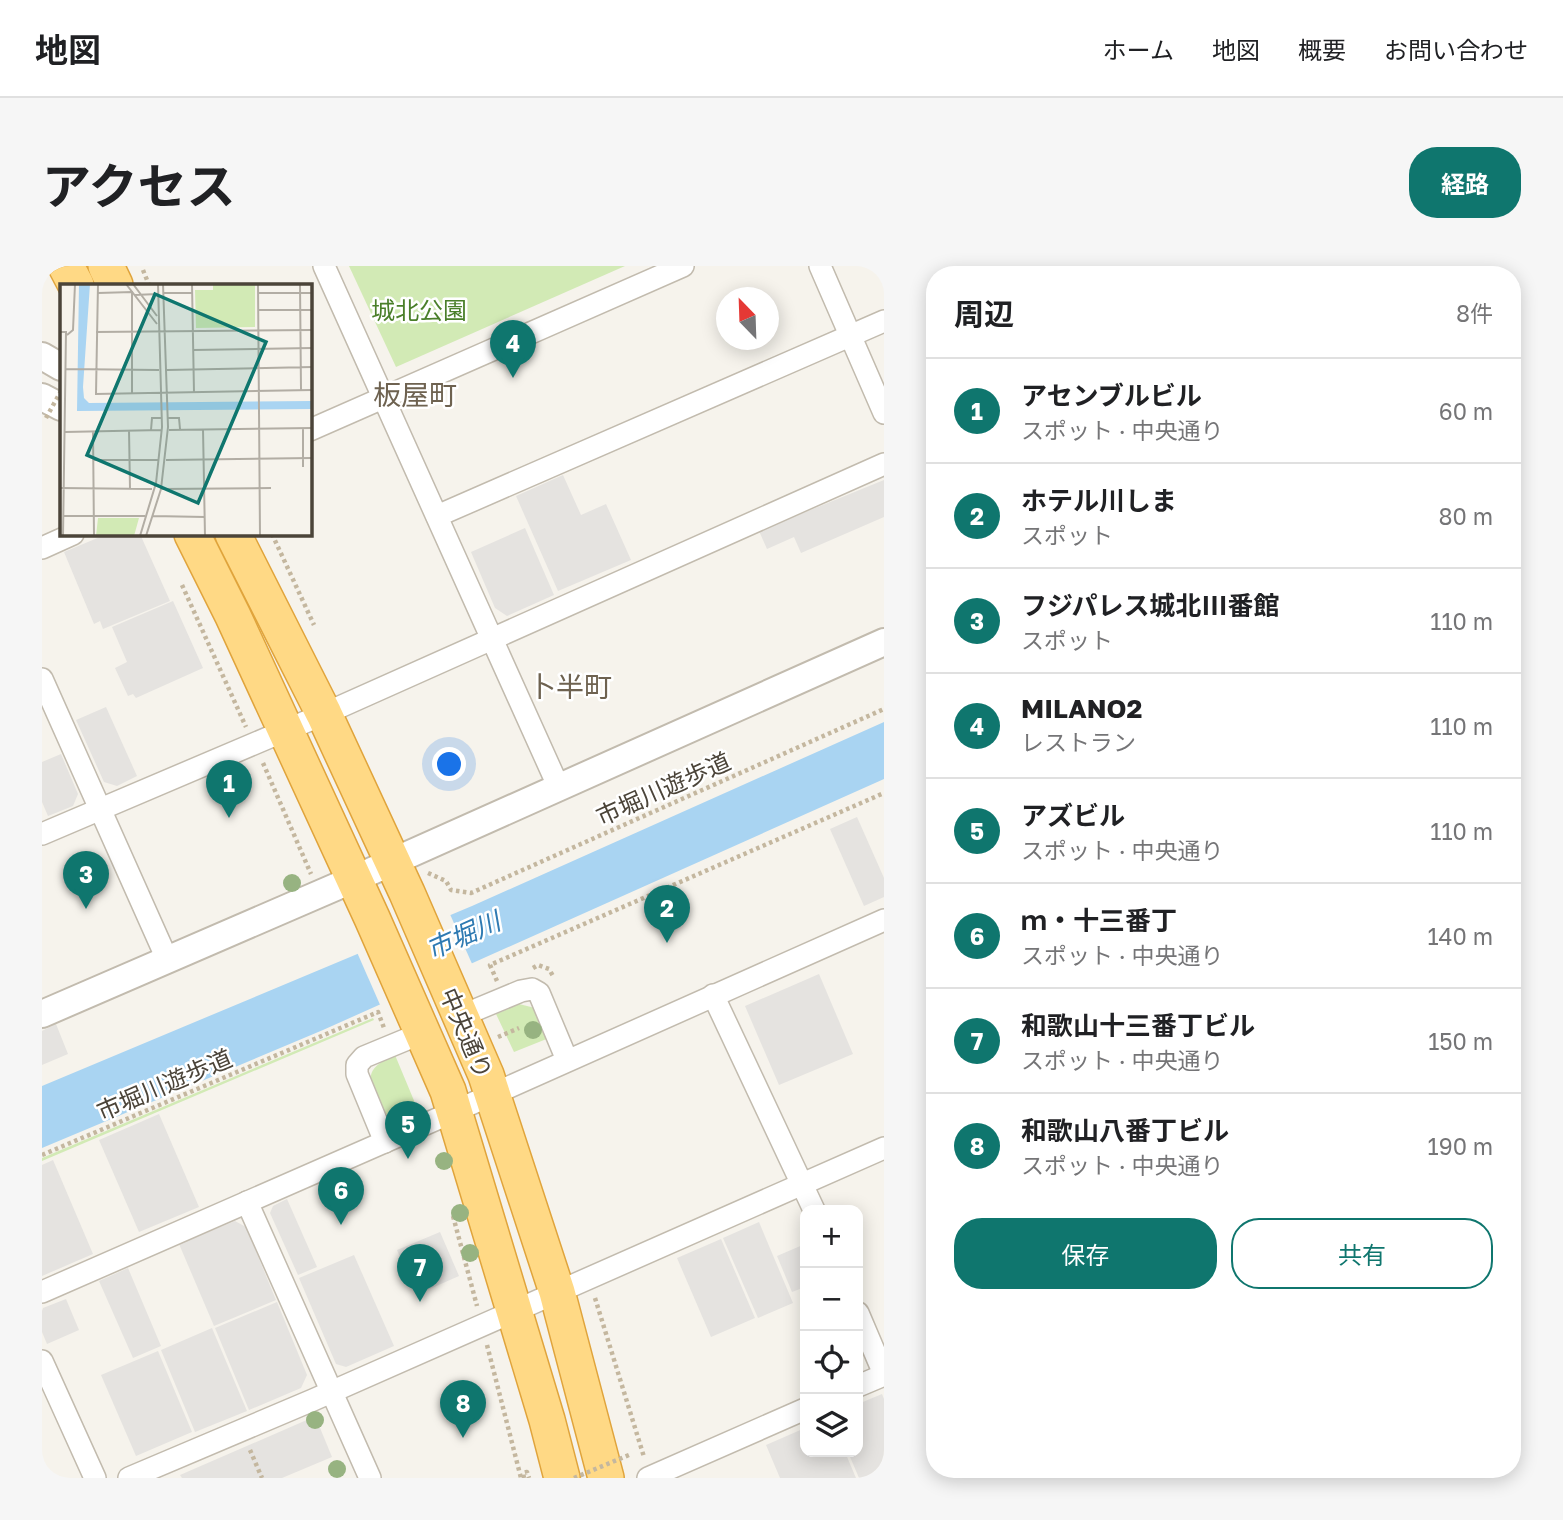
<!DOCTYPE html>
<html lang="ja">
<meta charset="utf-8">
<style>
body{margin:0;font-family:"Golos Text","Noto Sans JP",sans-serif;background:#f6f6f6;color:#202124}
.controls{position:absolute;right:21px;bottom:21px;display:grid;overflow:hidden;border-radius:14px;box-shadow:0 4px 18px #0003}
.controls button{width:63px;height:63px;display:grid;place-items:center;padding:0;border:0;border-bottom:2px solid #e0e0e0;background:#fff;color:#202124;font:35px sans-serif}
.compass{position:absolute;left:674px;top:21px;width:63px;height:63px;border-radius:50%;background:#fff;box-shadow:0 4px 18px #0003;rotate:337deg}
.you{position:absolute;left:408px;top:499px;width:24px;height:24px;margin:-18px;border:5px solid #fff;border-radius:50%;background:#1a73e8;box-shadow:0 0 0 10px #1a73e833}
.badge{display:grid;place-items:center;width:46px;height:46px;border-radius:50%;background:#0f766e;color:#fff;font-size:23px;font-weight:700}
.pin{position:absolute;translate:-50% -58px;filter:drop-shadow(0 2px 4px #0008)}
.pin::after{content:'';position:absolute;top:37px;width:24px;height:21px;background:inherit;clip-path:polygon(0 0,100% 0,50% 100%)}
.list{margin:0;padding:0;list-style:none}
h2{display:flex;justify-content:space-between;align-items:center;height:91px;margin:0;padding:0 28px;font-size:30px}
h2 small{font-size:23px;font-weight:400;color:#757577}
.list li{display:grid;grid-template-columns:46px 1fr auto;gap:21px;align-items:center;box-sizing:border-box;height:105px;padding:0 28px;border-top:2px solid #e0e0e0}
.list b{display:block;font-size:26px;white-space:nowrap}
.list p{margin:0;font-size:23px;white-space:nowrap;color:#757577}
.list em{font-size:23px;font-style:normal;color:#757577}
.actions{display:flex;gap:14px;padding:21px 28px}
.actions a{flex:1;padding:16px 0;border:2px solid #0f766e;border-radius:28px;text-align:center;font-size:24px;color:#0f766e}
.actions .main{background:#0f766e;color:#fff}
.icon{flex:none;width:38px;height:38px;fill:none;stroke:currentColor;stroke-width:2;stroke-linecap:round;stroke-linejoin:round}
.map{position:relative;flex:none;width:842px;height:1212px;overflow:hidden;border-radius:28px}
header{display:flex;align-items:center;gap:42px;box-sizing:border-box;height:98px;padding:0 35px;background:#fff;border-bottom:2px solid #e0e0e0}
header strong{font-size:33px}
nav{display:flex;gap:38px;margin-inline-start:auto;font-size:24px}
.intro{display:flex;align-items:center;justify-content:space-between;box-sizing:border-box;height:168px;padding:0 42px}
h1{margin:0;font-size:49px}
.button{padding:18px 32px;border-radius:28px;background:#0f766e;color:#fff;font-size:24px;font-weight:700}
main{display:flex;gap:42px;padding:0 42px}
aside{flex:1;background:#fff;border-radius:28px;box-shadow:0 4px 18px #0003}
.map>svg:first-child{display:block}
.green{fill:#d2eab5}
.parking{fill:#e5e3e0}
.water{fill:#a9d4f2}
.pier{fill:#f6f3ec}
.lines{fill:none;stroke-linecap:round;stroke-linejoin:round}
.minor-casing{stroke:#c2bbae;stroke-width:24}
.tertiary-casing{stroke:#c2bbae;stroke-width:30}
.trunk-casing{stroke:#e0a43c;stroke-width:38}
.path{stroke:#c4b79f;stroke-width:4.5;stroke-dasharray:3.5 3.5;stroke-linecap:butt}
.minor{stroke:#fff;stroke-width:21}
.tertiary{stroke:#fff;stroke-width:26}
.trunk{stroke:#ffd985;stroke-width:35}
.path-bridge{stroke:#c4b79f;stroke-width:4.5;stroke-dasharray:3.5 3.5;stroke-linecap:butt}
.tree{fill:#97b381}
.labels{text-anchor:middle;dominant-baseline:central;stroke-width:5;stroke-linejoin:round;paint-order:stroke}
.park-label{font-size:24px;fill:#4a7f2a;stroke:#fff}
.street-label{font-size:24px;fill:#4b4439;stroke:#fff}
.water-label{font-size:26px;font-style:italic;fill:#2e7ab2;stroke:#fff}
.quarter-label{font-size:28px;fill:#6e6250;stroke:#fff}
.inset-road{fill:none;stroke:#b2ada4;stroke-width:2}
.view{fill:#0f766e;fill-opacity:0.15;stroke:#0f766e;stroke-width:3.5}
.inset-edge{fill:none;stroke:#4b4439;stroke-width:3.5}
</style>
<header>
<strong>地図</strong>
<nav><a>ホーム</a><a>地図</a><a>概要</a><a>お問い合わせ</a></nav>
</header>
<div class="intro"><h1>アクセス</h1><a class="button">経路</a></div>
<main>
<div class="map">
<svg width="842" height="1212" viewBox="0 0 842 1212">
<rect width="100%" height="100%" fill="#f6f3ec"/>
<!-- green -->
<g class="green">
<path d="M307,0H583L354,101Z"/>
<path d="M477,738L493,742L507,772L472,786L454,748Z"/>
<path d="M331,752L332,754L0,895V892Z"/>
<path d="M353,789L373,837L344,849C331,818 314,806 353,789Z"/>
</g>
<!-- parking -->
<g class="parking">
<path d="M521,209L539,249L564,238L589,294L516,325L474,230Z"/>
<path d="M842,214V251L759,287L752,271L725,283L717,265Z"/>
<path d="M483,262L512,329L465,350L453,342L429,286Z"/>
<path d="M65,268H98L128,335L61,363L58,355L52,358L22,286Z"/>
<path d="M131,335L161,402L94,432L91,428L86,430L73,402L85,396L70,361Z"/>
<path d="M64,441L95,510L75,520L62,516L34,454Z"/>
<path d="M19,488L36,528L31,540L6,550L0,536V496Z"/>
<path d="M815,551L842,612V631L822,640L788,563Z"/>
<path d="M777,708L811,788L737,819L703,740Z"/>
<path d="M14,758L26,788L0,799V765Z"/>
<path d="M117,848L157,941L97,966L57,874Z"/>
<path d="M11,894L51,988L0,1010V899Z"/>
<path d="M245,933L275,1001L256,1009L228,947L231,940Z"/>
<path d="M193,955L204,961L234,1034L172,1060L137,978Z"/>
<path d="M717,956L751,1037L716,1052L681,972Z"/>
<path d="M398,966L417,1010L374,1029L355,984Z"/>
<path d="M679,973L713,1052L669,1071L635,992Z"/>
<path d="M763,978V1021L750,1026L735,990Z"/>
<path d="M312,989L352,1080L304,1101L294,1098L257,1012Z"/>
<path d="M86,1002L119,1080L91,1092L57,1015Z"/>
<path d="M24,1033L37,1064L5,1078L0,1066V1045L1,1042Z"/>
<path d="M235,1036L265,1109L259,1122L207,1144L173,1062Z"/>
<path d="M170,1062L205,1145L153,1166L119,1084Z"/>
<path d="M116,1085L150,1166L94,1190L59,1109Z"/>
<path d="M840,1128L842,1133V1205L826,1212H817L806,1186H816V1138Z"/>
<path d="M267,1153L276,1157L290,1191L240,1212H140L138,1209Z"/>
<path d="M763,1162V1186H803L814,1212H738L724,1179Z"/>
</g>
<!-- water -->
<path class="water" d="M842,456V513L281,764L0,882V820L430,640Z"/>
<!-- pier -->
<path class="pier" d="M407,646L431,700L339,741L314,684Z"/>
<g class="lines">
<!-- minor casing -->
<g class="minor-casing">
<g id="minor">
<path d="M282,0L517,522"/>
<path d="M778,0L842,147"/>
<path d="M268,164L641,0"/>
<path d="M395,250L842,55"/>
<path d="M0,282L31,268"/>
<path d="M0,413L125,693"/>
<path d="M0,568L282,448L842,198"/>
<path d="M671,729L772,944"/>
<path d="M419,750L479,725L490,723L497,727L525,794"/>
<path d="M343,876L315,808V799L322,791L380,767"/>
<path d="M205,936L328,1212"/>
<path d="M0,1026L411,846L842,654"/>
<path d="M816,1047L842,1108"/>
<path d="M0,1095L53,1212"/>
<path d="M816,1120L842,1109"/>
<path d="M87,1212L271,1134L842,882"/>
<path d="M606,1212L763,1143"/>
</g>
</g>
<!-- tertiary casing -->
<g class="tertiary-casing">
<g id="tertiary">
<path d="M0,90L19,101"/>
<path d="M0,131L19,141"/>
<path d="M0,748L312,613L842,376"/>
</g>
</g>
<!-- trunk casing -->
<g class="trunk-casing">
<g id="trunk">
<path d="M24,0L34,19"/>
<path d="M64,0L73,19"/>
<path d="M150,268L191,350L330,652L406,825L505,1154L520,1212"/>
<path d="M191,268L282,448L365,627L444,809L515,1026L564,1212"/>
</g>
</g>
<!-- path -->
<g class="path">
<path d="M101,4L107,19"/>
<path d="M230,268L272,359"/>
<path d="M140,319L204,461"/>
<path d="M221,497L269,608"/>
<path d="M386,607L404,615L409,624L429,627L842,443"/>
<path d="M491,702L496,699L507,703L511,710"/>
<path d="M455,715L448,699L842,527"/>
<path d="M456,771L477,762"/>
<path d="M0,889L336,746L342,762"/>
<path d="M411,950L435,1040"/>
<path d="M553,1032L602,1191"/>
<path d="M445,1079L479,1212"/>
<path d="M208,1184L220,1212"/>
<path d="M482,1212L481,1207L485,1206L487,1212"/>
</g>
<!-- minor -->
<use href="#minor" class="minor"/>
<!-- tertiary -->
<use href="#tertiary" class="tertiary"/>
<!-- trunk -->
<use href="#trunk" class="trunk"/>
<!-- path-bridge -->
<g class="path-bridge">
<path d="M4,152L19,125"/>
<path d="M532,1212L587,1189"/>
</g>
</g>
<!-- trees -->
<g class="tree">
<circle cx="250" cy="617" r="9"/>
<circle cx="491" cy="764" r="9"/>
<circle cx="402" cy="895" r="9"/>
<circle cx="418" cy="947" r="9"/>
<circle cx="428" cy="987" r="9"/>
<circle cx="273" cy="1154" r="9"/>
<circle cx="295" cy="1203" r="9"/>
</g>
<g class="labels">
<!-- park labels -->
<g class="park-label">
<text x="377" y="43">城北公園</text>
</g>
<!-- street labels -->
<g class="street-label">
<text transform="translate(621 522) rotate(-24)">市堀川遊歩道</text>
<text transform="translate(425 767) rotate(67)">中央通り</text>
<text transform="translate(122 818) rotate(-23)">市堀川遊歩道</text>
</g>
<!-- water labels -->
<g class="water-label">
<text transform="translate(421 669) rotate(-24)">市堀川</text>
</g>
<!-- quarter labels -->
<g class="quarter-label">
<text x="373" y="128">板屋町</text>
<text x="528" y="420">卜半町</text>
</g>
</g>
<!-- overview -->
<g transform="translate(18 18)">
<rect width="252" height="252" fill="#f6f3ec"/>
<path d="M153,0H195V43L136,44L135,6H153ZM38,234H79L74,252H36Z" fill="#d2eab5"/>
<path d="M19,0H30L23,103L24,114L29,119L252,117V125L17,127Z" fill="#a9d4f2"/>
<path class="inset-road" d="M38,0L36,110L252,106M66,0L97,40M73,0L97,32M132,0L134,109M198,0L200,252M240,0L241,106M38,9L72,8V109M103,9H132M198,9H252M74,11L98,10M198,26H252M0,48H6L3,252M36,48L252,46M7,51L13,46L15,0M133,66L252,64M6,85L99,86M107,86L252,83M108,134H119L120,145M243,144V183M143,145L145,252M69,146L70,205M91,146L92,134H102M109,146L252,144M33,147L34,252M5,148L101,146M34,176H98M106,176L252,174M0,204L92,205M100,205L211,204M3,232H85M93,232L145,233M80,252L96,199L102,143L98,0M86,252L101,205L108,143L103,0"/>
<path class="view" d="M95,10L206,58L138,219L27,171Z"/>
<rect width="252" height="252" class="inset-edge"/>
</g>
</svg>
<div class="controls">
<button>+</button>
<button>−</button>
<button><svg class="icon" aria-label="locate" viewBox="0 0 24 24"><circle cx="12" cy="12" r="6"/><path d="M12 2v4M12 18v4M2 12h4M18 12h4"/></svg></button>
<button><svg class="icon" aria-label="layers" viewBox="0 0 24 24"><path d="M12 4l9 5-9 5-9-5zM3 14l9 5 9-5"/></svg></button>
</div>
<svg class="compass" viewBox="-18 -18 36 36"><path d="M0-13l5 13h-10z" fill="#e53935"/><path d="M0 13l5-13h-10z" fill="#757577"/></svg>
<div class="you"></div>
<div class="pin badge" style="left:187px;top:552px">1</div>
<div class="pin badge" style="left:625px;top:677px">2</div>
<div class="pin badge" style="left:44px;top:643px">3</div>
<div class="pin badge" style="left:471px;top:112px">4</div>
<div class="pin badge" style="left:366px;top:893px">5</div>
<div class="pin badge" style="left:299px;top:959px">6</div>
<div class="pin badge" style="left:378px;top:1036px">7</div>
<div class="pin badge" style="left:421px;top:1172px">8</div>
</div>
<aside>
<h2>周辺<small>8件</small></h2>
<ul class="list">
<li><span class="badge">1</span><div><b>アセンブルビル</b><p>スポット · 中央通り</p></div><em>60 m</em></li>
<li><span class="badge">2</span><div><b>ホテル川しま</b><p>スポット</p></div><em>80 m</em></li>
<li><span class="badge">3</span><div><b>フジパレス城北Ⅲ番館</b><p>スポット</p></div><em>110 m</em></li>
<li><span class="badge">4</span><div><b>MILANO2</b><p>レストラン</p></div><em>110 m</em></li>
<li><span class="badge">5</span><div><b>アズビル</b><p>スポット · 中央通り</p></div><em>110 m</em></li>
<li><span class="badge">6</span><div><b>ｍ・十三番丁</b><p>スポット · 中央通り</p></div><em>140 m</em></li>
<li><span class="badge">7</span><div><b>和歌山十三番丁ビル</b><p>スポット · 中央通り</p></div><em>150 m</em></li>
<li><span class="badge">8</span><div><b>和歌山八番丁ビル</b><p>スポット · 中央通り</p></div><em>190 m</em></li>
</ul>
<div class="actions"><a class="main">保存</a><a>共有</a></div>
</aside>
</main>
